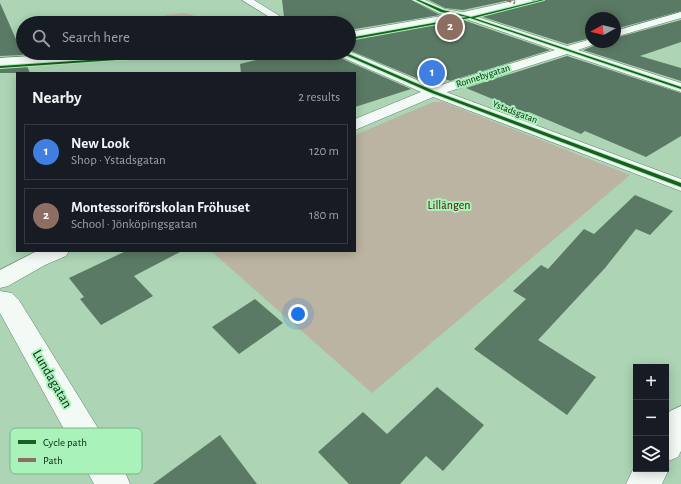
<!DOCTYPE html>
<meta charset="utf-8">
<style>
body{margin:0;font-family:"Alegreya Sans",sans-serif;background:#242831;color:#f1f3f6}
.controls{position:absolute;right:12px;bottom:12px;display:grid;overflow:hidden;border-radius:0px;box-shadow:0 2px 10px #0003}
.controls button{width:36px;height:36px;display:grid;place-items:center;padding:0;border:0;border-bottom:1px solid #363941;background:#171b24;color:#f1f3f6;font:20px sans-serif}
.compass{position:absolute;left:585px;top:12px;width:36px;height:36px;border-radius:50%;background:#171b24;box-shadow:0 2px 10px #0003;rotate:262deg}
.you{position:absolute;left:298px;top:314px;width:14px;height:14px;margin:-10px;border:3px solid #fff;border-radius:50%;background:#1a73e8;box-shadow:0 0 0 6px #1a73e833}
.badge{display:grid;place-items:center;width:26px;height:26px;border-radius:50%;background:#a2b3aa;color:#fff;font-size:13px;font-weight:700}
.pin{position:absolute;translate:-50% -50%;border:2px solid #fff;box-shadow:0 1px 4px #0006}
.list{margin:0;padding:0;list-style:none}
h2{display:flex;justify-content:space-between;align-items:center;height:52px;margin:0;padding:0 16px;font-size:17px}
h2 small{font-size:13px;font-weight:400;color:#9ea1a6}
.list li{display:grid;grid-template-columns:26px 1fr auto;gap:12px;align-items:center;box-sizing:border-box;height:56px;margin:0 8px 8px;padding:0 8px;border:1px solid #363941;border-radius:0px}
.list b{display:block;font-size:15px;white-space:nowrap}
.list p{margin:0;font-size:13px;white-space:nowrap;color:#9ea1a6}
.list em{font-size:13px;font-style:normal;color:#9ea1a6}
.icon{flex:none;width:22px;height:22px;fill:none;stroke:currentColor;stroke-width:2;stroke-linecap:round;stroke-linejoin:round}
.map{position:relative;flex:none;width:681px;height:484px;overflow:hidden}
.search{position:absolute;background:#171b24;box-shadow:0 2px 10px #0003;left:16px;top:16px;width:340px;height:44px;display:flex;align-items:center;gap:10px;box-sizing:border-box;padding:0 14px;border-radius:22px;color:#9ea1a6;font-size:15px}
.panel{position:absolute;background:#171b24;box-shadow:0 2px 10px #0003;left:16px;top:72px;width:340px;height:180px;border-radius:0px}
.map>svg:first-child{display:block}
.green{fill:#bbb4a2}
.building{fill:#5b7a65}
.lines{fill:none;stroke-linecap:round;stroke-linejoin:round}
.street-casing{stroke:#61826b;stroke-width:1}
.secondary-casing{stroke:#61826b;stroke-width:1}
.street{fill:#f3f9f4;fill-rule:evenodd}
.secondary{fill:#f3f9f4;fill-rule:evenodd}
.quiet{stroke:#8d6e63;stroke-width:2.5;stroke-dasharray:4.5 2.5;stroke-linecap:butt}
.cycleway-casing{stroke:#a9f2b9;stroke-width:2}
.cycleway{fill:#1b5e20;fill-rule:evenodd}
.labels{text-anchor:middle;dominant-baseline:central;stroke-width:4;stroke-linejoin:round;paint-order:stroke}
.far-street-label{font-size:10px;fill:#092713;stroke:#a9f2b9}
.park-label{font-size:12px;fill:#500e07;stroke:#a9f2b9}
.near-street-label{font-size:14px;fill:#092713;stroke:#a9f2b9}
.key{fill:#a9f2b9;stroke:#79b587;stroke-width:1}
.key-label{font-size:11px;fill:#092713}
</style>
<div class="map">
<svg width="681" height="484" viewBox="0 0 681 484">
<rect width="100%" height="100%" fill="#acd4b5"/>
<!-- green -->
<g class="green">
<path d="M184,13L193,15L197,23L156,22L166,15Z"/>
<path d="M433,102H443L630,175L372,393L211,251H355V135Z"/>
</g>
<!-- building -->
<g class="building">
<path d="M282,0H411L440,15L349,30V23H292L284,17Z"/>
<path d="M429,0H510L463,10L445,8Z"/>
<path d="M534,0H681V11L615,29V18H591V38L567,44L480,16L531,3Z"/>
<path d="M0,3L23,55L0,56Z"/>
<path d="M463,20L550,50L450,81L443,78L428,83L349,50V39Z"/>
<path d="M681,20V42L640,56L681,68V81L583,50L596,45L598,42H615V38Z"/>
<path d="M272,53H336L338,57L411,89L355,107V73H241L240,64L275,55Z"/>
<path d="M567,56L681,93V136L646,157L585,131L581,134L529,112L526,113L466,88Z"/>
<path d="M27,66L30,73H0V67Z"/>
<path d="M635,195L673,211L650,235L636,229L605,268L538,340L596,377L567,415L474,349L526,299L513,291L541,265L548,269L584,229L594,234Z"/>
<path d="M126,251H182L134,276L153,296L101,325L80,299L84,297L69,278Z"/>
<path d="M255,299L283,323L239,354L212,327Z"/>
<path d="M437,387L484,425L443,471L426,456L400,484H349L318,452L363,412L387,434Z"/>
<path d="M220,435L257,484H153Z"/>
</g>
<g class="lines">
<!-- street casing -->
<g class="street-casing">
<g id="street">
<path d="M242,0H254L291,23H279Z"/>
<path d="M412,0H425L445,9L463,12L517,0H533L531,2L475,16L567,46L591,39V42H597L595,44L578,50L681,83V92L567,54L438,95L355,130V119L428,89L555,50L463,18L349,38V32L447,15L439,13Z"/>
<path d="M681,12V18L615,37V31Z"/>
<path d="M37,251H69L66,256L45,265L8,286L0,288V270Z"/>
<path d="M0,291L12,293L19,300L125,472L130,484H94L0,313Z"/>
<path d="M681,406V451L678,457L666,462L669,469L662,484H626L636,463V469H666V417L670,411Z"/>
</g>
</g>
<!-- secondary casing -->
<g class="secondary-casing">
<g id="secondary">
<path d="M349,51L438,89L681,179V191L428,95L339,56L337,53H349Z"/>
<path d="M80,53H139L137,56L133,57L0,66V58Z"/>
</g>
</g>
<!-- street -->
<use href="#street" class="street"/>
<!-- secondary -->
<use href="#secondary" class="secondary"/>
<!-- quiet -->
<path class="quiet" d="M507,0L515,3"/>
<!-- cycleway casing -->
<g class="cycleway-casing">
<g id="cycleway">
<path d="M416,0H419L443,10L471,17L540,0H544L474,18L681,87V89L470,18L349,40V38L467,17L441,12Z"/>
<path d="M191,53H207L205,54L0,68V66Z"/>
<path d="M341,53H346L434,91L681,183V187L432,93Z"/>
</g>
</g>
<!-- cycleway -->
<use href="#cycleway" class="cycleway"/>
</g>
<g class="labels">
<!-- far-street labels -->
<g class="far-street-label">
<text transform="translate(483 76) rotate(-18)">Ronnebygatan</text>
<text transform="translate(515 112) rotate(21)">Ystadsgatan</text>
</g>
<!-- park labels -->
<g class="park-label">
<text x="449" y="205">Lillängen</text>
</g>
<!-- near-street labels -->
<g class="near-street-label">
<text transform="translate(52 379) rotate(60)">Lundagatan</text>
</g>
</g>
<!-- legend -->
<rect x="10" y="428" width="132" height="46" rx="6" class="key"/>
<rect x="18" y="440" width="18" height="4" fill="#1b5e20"/>
<rect x="18" y="458" width="18" height="4" fill="#8d6e63"/>
<g class="key-label">
<text x="43" y="446">Cycle path</text>
<text x="43" y="464">Path</text>
</g>
</svg>
<div class="controls">
<button>+</button>
<button>−</button>
<button><svg class="icon" aria-label="layers" viewBox="0 0 24 24"><path d="M12 4l9 5-9 5-9-5zM3 14l9 5 9-5"/></svg></button>
</div>
<svg class="compass" viewBox="-18 -18 36 36"><path d="M0-13l5 13h-10z" fill="#e53935"/><path d="M0 13l5-13h-10z" fill="#9ea1a6"/></svg>
<div class="you"></div>
<div class="pin badge" style="left:432px;top:73px;background:#3f7fe0">1</div>
<div class="pin badge" style="left:450px;top:27px;background:#8d6e63">2</div>
<div class="search"><svg class="icon" aria-label="search" viewBox="0 0 24 24"><circle cx="10" cy="10" r="6"/><path d="M15 15l6 6"/></svg>Search here</div>
<section class="panel">
<h2>Nearby<small>2 results</small></h2>
<ul class="list">
<li><span class="badge" style="background:#3f7fe0">1</span><div><b>New Look</b><p>Shop · Ystadsgatan</p></div><em>120 m</em></li>
<li><span class="badge" style="background:#8d6e63">2</span><div><b>Montessoriförskolan Fröhuset</b><p>School · Jönköpingsgatan</p></div><em>180 m</em></li>
</ul>
</section>
</div>
